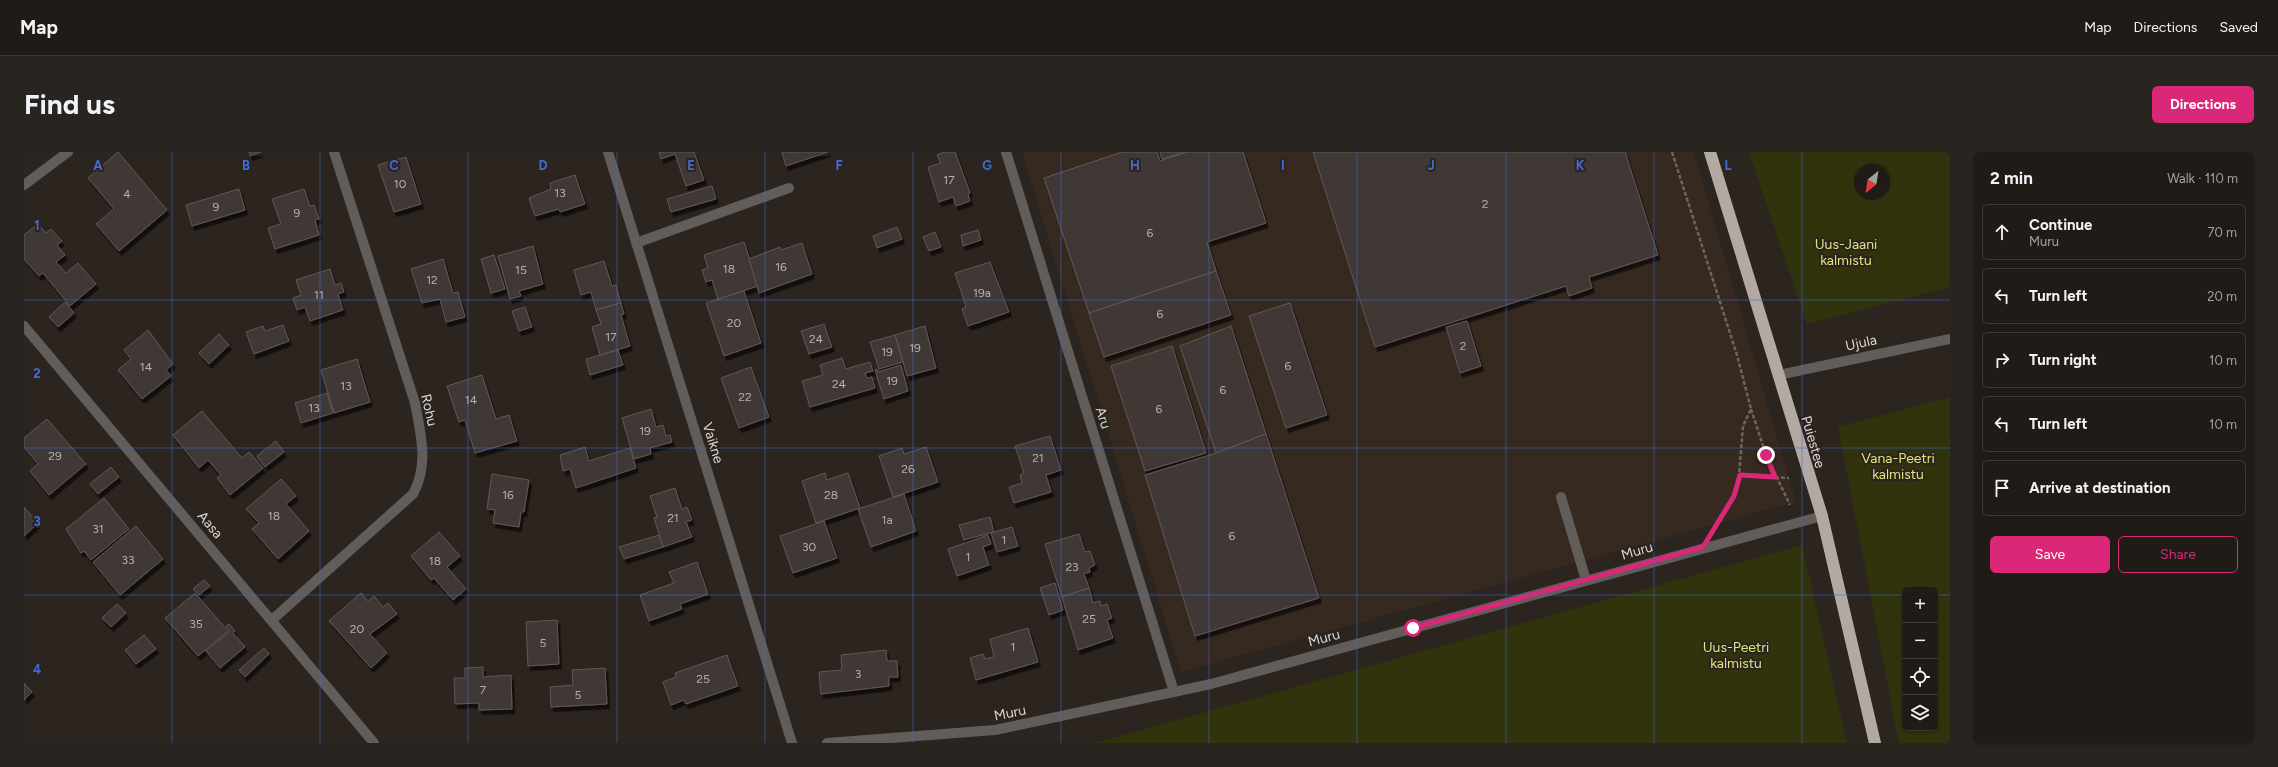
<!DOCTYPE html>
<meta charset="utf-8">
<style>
body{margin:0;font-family:Figtree,sans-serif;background:#282420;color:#f1f3f6}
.controls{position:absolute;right:12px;bottom:12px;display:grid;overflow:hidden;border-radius:6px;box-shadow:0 1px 3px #0004}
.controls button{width:36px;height:36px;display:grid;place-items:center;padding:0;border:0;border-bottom:1px solid #3d3936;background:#201b17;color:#f1f3f6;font:20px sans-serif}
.compass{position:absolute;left:1830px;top:12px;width:36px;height:36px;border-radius:50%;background:#201b17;box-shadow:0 1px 3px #0004;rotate:210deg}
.stop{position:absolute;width:12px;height:12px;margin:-9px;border:3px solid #db2777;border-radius:50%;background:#fff}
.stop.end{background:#db2777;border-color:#fff;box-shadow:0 1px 4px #0008}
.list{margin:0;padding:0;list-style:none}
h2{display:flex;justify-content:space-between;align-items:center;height:52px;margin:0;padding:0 16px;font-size:17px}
h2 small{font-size:13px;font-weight:400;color:#a2a1a1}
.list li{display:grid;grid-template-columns:26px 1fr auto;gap:12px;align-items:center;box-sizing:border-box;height:56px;margin:0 8px 8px;padding:0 8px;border:1px solid #3d3936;border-radius:6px}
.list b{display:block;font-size:15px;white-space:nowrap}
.list p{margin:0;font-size:13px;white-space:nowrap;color:#a2a1a1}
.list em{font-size:13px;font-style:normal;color:#a2a1a1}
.actions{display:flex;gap:8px;padding:12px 16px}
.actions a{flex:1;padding:9px 0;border:1px solid #db2777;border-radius:6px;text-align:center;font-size:14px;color:#db2777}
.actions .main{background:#db2777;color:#fff}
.icon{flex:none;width:22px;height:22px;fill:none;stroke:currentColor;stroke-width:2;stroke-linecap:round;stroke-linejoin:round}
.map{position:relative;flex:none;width:1926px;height:591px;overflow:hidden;border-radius:6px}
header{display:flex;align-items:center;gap:24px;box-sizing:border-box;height:56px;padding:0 20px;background:#201b17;border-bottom:1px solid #3d3936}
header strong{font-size:19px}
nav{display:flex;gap:22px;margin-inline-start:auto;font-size:14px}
.intro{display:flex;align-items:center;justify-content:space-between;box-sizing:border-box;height:96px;padding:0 24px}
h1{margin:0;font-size:28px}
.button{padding:10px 18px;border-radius:6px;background:#db2777;color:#fff;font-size:14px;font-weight:700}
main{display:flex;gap:24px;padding:0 24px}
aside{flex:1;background:#201b17;border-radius:6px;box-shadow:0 1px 3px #0004}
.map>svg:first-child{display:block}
.built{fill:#362920}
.green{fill:#31330d;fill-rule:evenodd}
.building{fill:#413736;stroke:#635757;filter:url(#shadow)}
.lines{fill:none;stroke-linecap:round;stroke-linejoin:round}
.path{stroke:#6c6661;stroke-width:2.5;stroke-dasharray:4 2;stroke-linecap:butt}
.minor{stroke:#605d5a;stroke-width:10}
.highway{stroke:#b2aaa2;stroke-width:12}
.route{stroke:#db2777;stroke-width:5}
.grid{fill:none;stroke:#436ad7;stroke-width:1;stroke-opacity:0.55}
.labels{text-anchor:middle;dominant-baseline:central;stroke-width:4;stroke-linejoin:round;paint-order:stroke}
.number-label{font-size:12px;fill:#b6b0ac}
.park-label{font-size:14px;fill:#dfe679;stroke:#2b241f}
.street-label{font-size:14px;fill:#ddd8d4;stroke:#2b241f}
.grid-label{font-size:13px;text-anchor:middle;font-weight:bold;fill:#436ad7;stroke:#2b241f;stroke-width:4;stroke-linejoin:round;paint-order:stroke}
</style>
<header>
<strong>Map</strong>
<nav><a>Map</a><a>Directions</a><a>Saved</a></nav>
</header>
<div class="intro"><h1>Find us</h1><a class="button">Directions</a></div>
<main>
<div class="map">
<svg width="1926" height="591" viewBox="0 0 1926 591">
<defs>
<filter id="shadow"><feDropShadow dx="2.5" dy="4.5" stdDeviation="0" flood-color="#0009"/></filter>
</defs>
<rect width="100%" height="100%" fill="#2b241f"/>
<!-- built -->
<path class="built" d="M998,0H1670L1772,350L1157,520Z"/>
<!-- green -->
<g class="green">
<path d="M1725,0H1926V135L1783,172ZM1836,18H1860V42H1836Z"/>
<path d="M1926,245V591H1875L1814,275ZM1881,438H1911V576H1881Z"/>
<path d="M1778,393L1823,591H1071L1146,570Z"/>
</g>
<!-- building -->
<g class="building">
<path d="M94,0L143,58L95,99L72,72L90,57L64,26Z"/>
<path d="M225,0H237L226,4Z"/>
<path d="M635,0H670L680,28L662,34L651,2L637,7Z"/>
<path d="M758,0H804L762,14Z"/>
<path d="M921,0H931L946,41L944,42L946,49L932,54L929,45L915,50L904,15L917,11L913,3Z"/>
<path d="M1098,0H1133L1136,9L1163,0H1219L1242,71L1183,90L1192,119L1065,161L1020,26Z"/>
<path d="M1136,0H1161L1138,7Z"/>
<path d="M1289,0H1601L1634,103L1565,125L1568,136L1545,144L1542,134L1351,195Z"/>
<path d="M382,5L397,52L370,60L354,13Z"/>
<path d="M551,23L561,52L536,60L535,57L511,64L505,46L527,37L526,31Z"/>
<path d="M688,34L692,47L647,60L643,47Z"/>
<path d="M215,37L221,58L168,74L162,53Z"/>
<path d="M280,37L286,54L290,53L295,67L291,68L295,83L251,97L244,76L257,72L248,47Z"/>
<path d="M14,72L22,81L27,77L38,89L33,93L41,103L32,110L42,121L54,111L72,132L46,154L19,121L15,124L0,107V83Z"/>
<path d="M873,75L878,87L853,96L849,84Z"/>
<path d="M954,78L957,88L939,94L937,83Z"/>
<path d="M911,80L917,95L905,99L899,85Z"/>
<path d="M720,90L734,134L694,147L688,128L682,130L678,118L684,116L680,103Z"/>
<path d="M778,91L788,122L735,141L725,107L756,95L757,98Z"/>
<path d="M509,94L519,132L495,139L497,144L486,147L474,104Z"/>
<path d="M470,103L481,137L467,141L457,107Z"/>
<path d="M419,107L429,141L434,140L441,165L422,170L416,147L398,151L387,117Z"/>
<path d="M580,109L588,134L592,133L597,151L572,158L567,140L557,143L550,118Z"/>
<path d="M966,110L985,160L944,174L938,157L942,155L931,121Z"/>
<path d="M306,117L311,133L317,131L320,140L314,142L319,158L286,169L281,155L273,158L269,146L277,143L272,128Z"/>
<path d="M1192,119L1207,163L1080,205L1065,161Z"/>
<path d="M720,139L737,191L700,204L682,151Z"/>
<path d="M41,150L50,161L34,175L25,165Z"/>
<path d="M597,151L600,162L597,163L606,194L576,203L568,175L577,172L572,158Z"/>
<path d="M1266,151L1303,263L1262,276L1225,164Z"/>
<path d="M501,155L508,175L495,179L488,159Z"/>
<path d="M1443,169L1457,214L1436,221L1422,175Z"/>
<path d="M800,172L808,195L785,202L777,179Z"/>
<path d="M259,173L265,189L230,202L222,180L239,174L241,179Z"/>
<path d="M901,174L912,216L883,224L871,183Z"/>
<path d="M1207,174L1242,282L1192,301L1156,194Z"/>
<path d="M124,178L149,212L142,218L147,224L118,247L94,218L107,207L100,198Z"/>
<path d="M195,182L205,193L185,212L175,201Z"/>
<path d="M871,183L879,210L855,217L846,190Z"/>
<path d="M1148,194L1182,301L1121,319L1087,214Z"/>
<path d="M594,198L599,213L566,223L562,207Z"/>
<path d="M818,206L822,217L846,210L849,219L841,221L843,226L848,225L851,236L786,255L778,229L799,223L796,213Z"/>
<path d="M333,207L346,250L310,261L297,218Z"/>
<path d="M877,213L884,239L860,247L851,218L853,217L854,220Z"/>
<path d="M727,215L745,265L715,276L697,226Z"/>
<path d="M458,223L472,267L485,263L493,289L451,301L441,268L435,270L423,234Z"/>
<path d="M303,241L309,261L277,271L271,251Z"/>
<path d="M627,257L632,275L639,273L642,284L646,283L648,290L626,296L627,302L610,307L598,266Z"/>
<path d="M178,259L218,306L225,300L239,316L206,343L193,326L197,323L184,308L175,316L149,283Z"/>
<path d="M23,267L62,312L25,343L6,319L14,312L0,295V286Z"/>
<path d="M1242,282L1295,446L1171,484L1121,323L1192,301Z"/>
<path d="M1026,284L1037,318L1022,323L1027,340L990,351L985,335L998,331L996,323L1000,321L991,294Z"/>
<path d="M252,289L260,300L241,315L233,304Z"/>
<path d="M561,295L565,309L606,296L612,316L552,336L546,317L539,319L536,303Z"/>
<path d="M902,295L914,330L869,345L855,304L878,296L880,302Z"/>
<path d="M87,315L95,325L74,342L66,332Z"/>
<path d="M801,321L803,328L824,321L836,356L792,371L778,329Z"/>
<path d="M468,322L505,328L500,360H497L495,375L469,371L471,358L463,357Z"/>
<path d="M257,327L272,344L262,352L285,379L254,407L228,377L235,371L222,357Z"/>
<path d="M651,336L658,357L663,355L668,368L662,370L668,385L639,395L630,366L633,365L626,344Z"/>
<path d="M880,342L892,379L847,395L834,357Z"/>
<path d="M80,346L105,377L67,408L60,399L57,401L42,377Z"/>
<path d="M0,355L14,371L0,384Z"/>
<path d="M966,365L970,380L940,388L935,373Z"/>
<path d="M800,369L813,406L769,421L756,384Z"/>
<path d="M112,374L139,407L96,443L69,410Z"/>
<path d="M988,375L994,394L973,400L967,381Z"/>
<path d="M415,380L436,404L423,415L442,437L429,448L410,426L407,428L387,404Z"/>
<path d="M1055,382L1061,400L1066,399L1071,413L1065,416L1066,420L1060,422L1065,436L1038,445L1021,392Z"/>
<path d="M635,383L639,395L600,407L595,395Z"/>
<path d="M964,383L967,392L959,395L965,413L933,424L924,397Z"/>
<path d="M673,410L684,442L656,452L658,457L625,469L616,443L650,431L645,420Z"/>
<path d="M180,428L186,434L175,443L169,437Z"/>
<path d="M1031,431L1039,458L1025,463L1016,436Z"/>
<path d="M1065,436L1069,451L1076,449L1077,454L1083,452L1088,466L1083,468L1089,486L1054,498L1038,445Z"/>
<path d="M171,441L204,479L174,504L141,466Z"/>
<path d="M337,441L344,449L350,444L359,455L364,451L373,462L346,482L363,501L347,516L305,469Z"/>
<path d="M93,452L102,461L87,475L78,466Z"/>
<path d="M533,468L535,512L504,514L502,470Z"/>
<path d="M205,472L211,479L209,481L221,495L196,516L182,499L206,479L202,474Z"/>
<path d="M1004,476L1014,510L952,528L946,506L959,502L961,507L970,505L966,487Z"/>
<path d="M120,483L132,497L112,512L101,498Z"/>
<path d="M240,496L245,502L221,525L215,518Z"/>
<path d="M862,498L863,509H873L874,525H865V534L797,542L795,520L818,518L817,503Z"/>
<path d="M703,503L714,534L662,552L660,548L647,553L639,530L652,525L651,521Z"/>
<path d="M459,515V525L487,523L488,557L455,558V551L431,552L430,526H441V516Z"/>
<path d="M581,516L583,552L527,555L526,535L549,533L548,518Z"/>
<path d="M0,531L8,540L0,548Z"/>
</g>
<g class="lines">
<!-- path -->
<g class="path">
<path d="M1648,0L1713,203L1727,257L1719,274L1715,323L1710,344L1693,373"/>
<path d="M1727,257L1742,303L1766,353"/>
<path d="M1715,323L1765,326"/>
</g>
<!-- minor -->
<g class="minor">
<path d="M584,0L768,591"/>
<path d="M982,0L1150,540"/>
<path d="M0,33L44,0"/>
<path d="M612,91L765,36"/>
<path d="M0,174L350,591"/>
<path d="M1754,223L1926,187"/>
<path d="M1537,345L1562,428"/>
<path d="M248,468L389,342C405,313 397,283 391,251L310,0"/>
<path d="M803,591L971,578L1187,532L1798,364"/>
</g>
<!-- highway -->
<path class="highway" d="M1686,0L1798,364L1851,591"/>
</g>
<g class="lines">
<!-- route -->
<path class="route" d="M1389,476L1679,395L1710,344L1716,323L1751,325L1742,303"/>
</g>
<!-- grid -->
<path class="grid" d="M148,0V591M296,0V591M444,0V591M593,0V591M741,0V591M889,0V591M1037,0V591M1185,0V591M1333,0V591M1482,0V591M1630,0V591M1778,0V591M0,148H1926M0,296H1926M0,443H1881M1911,443H1926"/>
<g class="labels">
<!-- number labels -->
<g class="number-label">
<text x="925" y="28">17</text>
<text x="376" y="32">10</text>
<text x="536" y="41">13</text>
<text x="103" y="42">4</text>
<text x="1461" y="52">2</text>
<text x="192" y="55">9</text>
<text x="273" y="61">9</text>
<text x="1126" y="81">6</text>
<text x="757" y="115">16</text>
<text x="705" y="117">18</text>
<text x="497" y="118">15</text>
<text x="408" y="128">12</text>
<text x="958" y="141">19a</text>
<text x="295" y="143">11</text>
<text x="1136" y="162">6</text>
<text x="710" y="171">20</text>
<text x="587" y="185">17</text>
<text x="792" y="187">24</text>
<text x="1439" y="194">2</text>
<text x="891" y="196">19</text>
<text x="863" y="200">19</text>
<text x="1264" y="214">6</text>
<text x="122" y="215">14</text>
<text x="868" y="229">19</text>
<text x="815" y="232">24</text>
<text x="322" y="234">13</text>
<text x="1199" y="238">6</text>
<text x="721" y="245">22</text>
<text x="447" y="248">14</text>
<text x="290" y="256">13</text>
<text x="1135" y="257">6</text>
<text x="621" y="279">19</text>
<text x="31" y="304">29</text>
<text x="1014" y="306">21</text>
<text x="884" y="317">26</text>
<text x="484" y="343">16</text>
<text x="807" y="343">28</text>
<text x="250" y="364">18</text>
<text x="649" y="366">21</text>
<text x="863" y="368">1a</text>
<text x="74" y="377">31</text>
<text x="1208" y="384">6</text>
<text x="980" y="388">1</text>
<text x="785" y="395">30</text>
<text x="944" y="405">1</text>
<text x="104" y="408">33</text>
<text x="411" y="409">18</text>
<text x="1048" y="415">23</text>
<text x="1065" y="467">25</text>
<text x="172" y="472">35</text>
<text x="333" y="477">20</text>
<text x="519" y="491">5</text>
<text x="989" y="495">1</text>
<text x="834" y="522">3</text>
<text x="679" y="527">25</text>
<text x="459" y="538">7</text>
<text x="554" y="543">5</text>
</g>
<!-- park labels -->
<g class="park-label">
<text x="1822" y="92">Uus-Jaani<tspan x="1822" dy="16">kalmistu</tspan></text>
<text x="1874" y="306">Vana-Peetri<tspan x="1874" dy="16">kalmistu</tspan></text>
<text x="1712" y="495">Uus-Peetri<tspan x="1712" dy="16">kalmistu</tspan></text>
</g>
<!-- street labels -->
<g class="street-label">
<text transform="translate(1837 191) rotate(-12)">Ujula</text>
<text transform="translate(405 258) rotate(77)">Rohu</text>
<text transform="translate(1079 266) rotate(73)">Aru</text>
<text transform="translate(1789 290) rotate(74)">Puiestee</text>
<text transform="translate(689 291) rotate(73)">Vaikne</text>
<text transform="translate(186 373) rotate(50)">Aasa</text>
<text transform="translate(1613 399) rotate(-16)">Muru</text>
<text transform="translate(1300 486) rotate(-15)">Muru</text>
<text transform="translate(986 561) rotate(-11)">Muru</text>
</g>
</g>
<g class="grid-label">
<text x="74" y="18">A</text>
<text x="222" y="18">B</text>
<text x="370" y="18">C</text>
<text x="519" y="18">D</text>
<text x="667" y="18">E</text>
<text x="815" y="18">F</text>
<text x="963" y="18">G</text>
<text x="1111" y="18">H</text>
<text x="1259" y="18">I</text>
<text x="1407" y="18">J</text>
<text x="1556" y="18">K</text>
<text x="1704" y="18">L</text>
<text x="13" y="78">1</text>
<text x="13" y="226">2</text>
<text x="13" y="374">3</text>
<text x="13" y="522">4</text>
</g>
</svg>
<div class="controls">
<button>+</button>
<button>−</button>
<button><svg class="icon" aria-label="locate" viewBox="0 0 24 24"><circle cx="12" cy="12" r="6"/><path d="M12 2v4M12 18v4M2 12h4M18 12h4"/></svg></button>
<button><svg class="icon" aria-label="layers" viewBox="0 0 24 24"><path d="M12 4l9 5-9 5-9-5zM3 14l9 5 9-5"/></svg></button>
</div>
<svg class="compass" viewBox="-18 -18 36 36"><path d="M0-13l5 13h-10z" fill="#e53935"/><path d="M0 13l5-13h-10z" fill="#a2a1a1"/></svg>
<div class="stop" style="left:1389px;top:476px"></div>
<div class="stop end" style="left:1742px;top:303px"></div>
</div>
<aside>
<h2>2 min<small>Walk · 110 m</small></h2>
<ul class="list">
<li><svg class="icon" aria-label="ahead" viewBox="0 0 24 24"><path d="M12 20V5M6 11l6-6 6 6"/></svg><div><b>Continue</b><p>Muru</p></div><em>70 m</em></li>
<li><svg class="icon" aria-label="left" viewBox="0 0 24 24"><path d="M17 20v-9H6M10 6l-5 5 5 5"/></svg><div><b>Turn left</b></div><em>20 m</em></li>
<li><svg class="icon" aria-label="right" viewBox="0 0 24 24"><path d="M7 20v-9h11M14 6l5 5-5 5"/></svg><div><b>Turn right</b></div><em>10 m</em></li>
<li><svg class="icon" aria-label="left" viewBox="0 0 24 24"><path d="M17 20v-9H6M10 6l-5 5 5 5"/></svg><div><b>Turn left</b></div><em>10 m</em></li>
<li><svg class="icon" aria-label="arrive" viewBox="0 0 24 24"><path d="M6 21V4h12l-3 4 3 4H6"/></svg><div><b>Arrive at destination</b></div></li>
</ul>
<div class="actions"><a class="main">Save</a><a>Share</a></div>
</aside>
</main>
